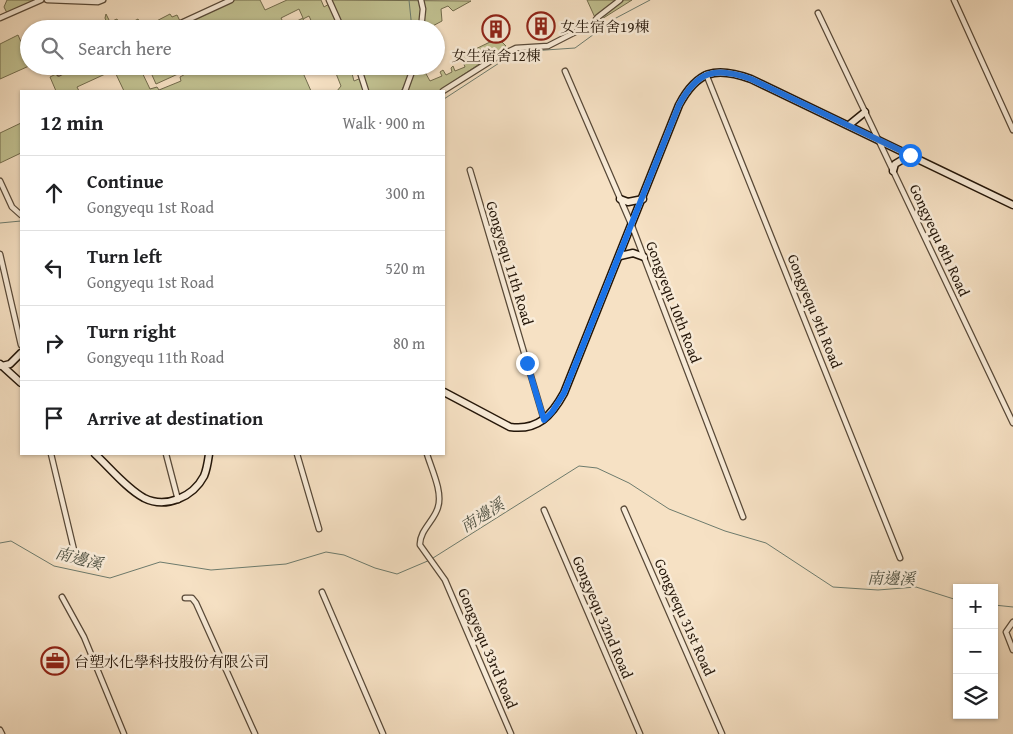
<!DOCTYPE html>
<meta charset="utf-8">
<style>
body{margin:0;font-family:"Gentium Book Plus","Noto Serif TC",serif;background:#f6f6f6;color:#202124}
.controls{position:absolute;right:15px;bottom:15px;display:grid;overflow:hidden;border-radius:0px;box-shadow:0 1px 4px #0004}
.controls button{width:45px;height:45px;display:grid;place-items:center;padding:0;border:0;border-bottom:1px solid #e0e0e0;background:#fff;color:#202124;font:25px sans-serif}
.stop{position:absolute;width:15px;height:15px;margin:-11px;border:4px solid #1a73e8;border-radius:50%;background:#fff}
.stop.end{background:#1a73e8;border-color:#fff;box-shadow:0 1px 5px #0008}
.list{margin:0;padding:0;list-style:none}
h2{display:flex;justify-content:space-between;align-items:center;height:65px;margin:0;padding:0 20px;font-size:21px}
h2 small{font-size:16px;font-weight:400;color:#757577}
.list li{display:grid;grid-template-columns:32px 1fr auto;gap:15px;align-items:center;box-sizing:border-box;height:75px;padding:0 20px;border-top:1px solid #e0e0e0}
.list b{display:block;font-size:19px;white-space:nowrap}
.list p{margin:0;font-size:16px;white-space:nowrap;color:#757577}
.list em{font-size:16px;font-style:normal;color:#757577}
.icon{flex:none;width:28px;height:28px;fill:none;stroke:currentColor;stroke-width:2;stroke-linecap:round;stroke-linejoin:round}
.map{position:relative;flex:none;width:1013px;height:734px;overflow:hidden}
.search{position:absolute;background:#fff;box-shadow:0 1px 4px #0004;left:20px;top:20px;width:425px;height:55px;display:flex;align-items:center;gap:12px;box-sizing:border-box;padding:0 18px;border-radius:28px;color:#757577;font-size:19px}
.panel{position:absolute;background:#fff;box-shadow:0 1px 4px #0004;left:20px;top:90px;width:425px;height:365px;border-radius:0px}
.map>svg:first-child{display:block}
.green{fill:#c1c191;stroke:#726c4d}
.lines{fill:none;stroke-linecap:round;stroke-linejoin:round}
.stream{stroke:#6d7b6d;stroke-width:1}
.street-casing{stroke:#584938;stroke-width:7}
.secondary-casing{stroke:#241609;stroke-width:9}
.street{stroke:#f9ecd9;stroke-width:4.5}
.secondary{stroke:#f9ecd9;stroke-width:6}
.route{stroke:#1a73e8;stroke-width:6}
.labels{text-anchor:middle;dominant-baseline:central;stroke-width:5;stroke-linejoin:round;paint-order:stroke}
.poi-label{font-size:15px;fill:#241609;stroke:#f9ecd9;text-anchor:start}
.street-label{font-size:15px;fill:#241609;stroke:#f9ecd9}
.water-label{font-size:16px;font-style:italic;fill:#4e5143;stroke:#f9ecd9}
</style>
<div class="map">
<svg width="1013" height="734" viewBox="0 0 1013 734">
<rect width="100%" height="100%" fill="#f6e1c4"/>
<filter id="stains"><feTurbulence type="fractalNoise" baseFrequency=".004" numOctaves="4"/><feColorMatrix values="0 0 0 0 .2 0 0 0 0 .09 0 0 0 0 .02 0 0 0 .5 -.17"/></filter>
<radialGradient id="worn" r=".72"><stop offset=".6" stop-color="#630" stop-opacity="0"/><stop offset="1" stop-color="#630" stop-opacity=".3"/></radialGradient>
<!-- green -->
<g class="green">
<path d="M7,0H41L8,15L4,7Z"/>
<path d="M231,0H260L265,10L287,0H321L324,7L329,4L327,0L471,1L453,11L448,6L441,9L442,21L427,29H315L309,16L303,19L308,29H291L289,25L303,18L299,9L281,18L285,26L281,29H233L230,24L219,29H197L195,25L186,29H109L105,18L106,14L110,22L117,19L120,25L123,23L125,26L138,19L143,28L170,14L172,17L177,15L181,23Z"/>
<path d="M587,0H632L597,22Z"/>
<path d="M18,35L29,60V66L0,79V44Z"/>
<path d="M501,41L506,46L439,91H337L341,86L333,66H350L354,81L361,78L357,66H419L418,69L425,72L430,81L442,76L440,72L443,70L446,75L452,72L451,68L453,66L455,71L465,67L461,56L490,42Z"/>
<path d="M72,66H139L150,89L157,87L159,90L181,81L180,77L189,72L186,66H213L216,72L232,66L235,68L239,66H300L311,91H124L114,70L77,87L79,91H56L50,77Z"/>
<path d="M148,66H175L178,74L156,84Z"/>
<path d="M21,123V153L0,163V133Z"/>
</g>
<g class="lines">
<!-- stream -->
<g class="stream">
<path d="M409,0L412,29"/>
<path d="M401,91L406,83"/>
<path d="M444,99L516,52L575,48L616,18L650,0"/>
<path d="M0,223L21,221"/>
<path d="M0,543L11,541L54,566L110,578L160,562L211,570L286,564L326,552L344,555L375,568L397,574L430,560"/>
<path d="M433,558L579,466L597,468L629,483L669,509L725,531L766,543L833,587L878,590L916,587L957,600"/>
<path d="M994,605L1013,607"/>
</g>
<!-- street casing -->
<g class="street-casing">
<g id="street">
<path d="M47,0L98,2L103,0"/>
<path d="M329,0L342,29"/>
<path d="M421,0L423,9L421,29"/>
<path d="M954,0L1013,130"/>
<path d="M818,13L1013,423"/>
<path d="M0,18L41,0"/>
<path d="M168,29L231,0"/>
<path d="M358,66L366,91"/>
<path d="M565,71L632,226L743,517"/>
<path d="M59,73L72,66"/>
<path d="M706,74L900,558"/>
<path d="M405,91L414,66"/>
<path d="M443,91L497,57L516,48L548,46L593,23L598,17L620,0"/>
<path d="M470,170L544,420"/>
<path d="M0,181L12,207L21,215"/>
<path d="M0,254L21,345"/>
<path d="M51,454L74,550"/>
<path d="M166,454L178,500"/>
<path d="M297,454L319,529"/>
<path d="M427,454C431,468 443,492 438,507C435,520 419,531 420,545L445,580L511,734"/>
<path d="M624,509L722,734"/>
<path d="M544,510L640,734"/>
<path d="M322,592L383,734"/>
<path d="M62,597L84,637L124,734"/>
<path d="M185,598H192L196,603L255,734"/>
<path d="M1013,622L1006,632L1013,650"/>
<path d="M0,730L2,734"/>
</g>
</g>
<!-- secondary casing -->
<g class="secondary-casing">
<g id="secondary">
<path d="M849,125L865,112"/>
<path d="M893,171L895,164L910,155"/>
<path d="M620,199L628,202L643,199"/>
<path d="M620,256L633,253L644,257"/>
<path d="M0,364L21,383"/>
<path d="M2,366L10,364L21,353"/>
<path d="M444,392L510,427C538,431 552,415 564,393L679,105C697,71 715,66 751,79L1013,205"/>
<path d="M95,454C110,468 126,488 144,498C166,509 193,497 204,476C207,469 208,461 209,454"/>
</g>
</g>
<!-- street -->
<use href="#street" class="street"/>
<!-- secondary -->
<use href="#secondary" class="secondary"/>
</g>
<g class="lines">
<!-- route -->
<path class="route" d="M527,363L544,420L552,412L564,393L679,105C697,71 715,66 751,79L910,155"/>
</g>
<!-- icons -->
<defs>
<g id="building-ring" transform="scale(1.4375)"><circle r="9.5" fill="#f9ecd9" stroke="#8f2418" stroke-width="1.5"/><path d="M-4-6H4V6H1V3H-1V6H-4ZM-2.5-4.3h1.7v1.8h-1.7ZM.8-4.3h1.7v1.8H.8ZM-2.5-1h1.7V.8h-1.7ZM.8-1h1.7V.8H.8Z" fill="#8f2418"/></g>
<g id="office-ring" transform="scale(1.4375)"><circle r="9.5" fill="#f9ecd9" stroke="#8f2418" stroke-width="1.5"/><path d="M-6-3h4V-5.5h4V-3h4V5H-6ZM-1-4.5V-3h2v-1.5ZM-6 0V1H6V0Z" fill="#8f2418"/></g>
</defs>
<g fill-rule="evenodd">
<use href="#building-ring" x="541" y="26"/>
<use href="#building-ring" x="496" y="29"/>
<use href="#office-ring" x="55" y="661"/>
</g>
<g class="labels">
<!-- poi labels -->
<g class="poi-label">
<text x="560" y="26">女生宿舍19棟</text>
<text x="496" y="55" text-anchor="middle">女生宿舍12棟</text>
<text x="74" y="661">台塑水化學科技股份有限公司</text>
</g>
<!-- street labels -->
<g class="street-label">
<text transform="translate(940 240) rotate(65)">Gongyequ 8th Road</text>
<text transform="translate(510 263) rotate(73)">Gongyequ 11th Road</text>
<text transform="translate(674 302) rotate(69)">Gongyequ 10th Road</text>
<text transform="translate(815 311) rotate(68)">Gongyequ 9th Road</text>
<text transform="translate(603 617) rotate(67)">Gongyequ 32nd Road</text>
<text transform="translate(685 617) rotate(66)">Gongyequ 31st Road</text>
<text transform="translate(488 648) rotate(67)">Gongyequ 33rd Road</text>
</g>
<!-- water labels -->
<g class="water-label">
<text transform="translate(482 515) rotate(-32)">南邊溪</text>
<text transform="translate(79 558) rotate(15)">南邊溪</text>
<text transform="translate(891 578) rotate(1)">南邊溪</text>
</g>
</g>
<rect width="100%" height="100%" filter="url(#stains)"/>
<rect width="100%" height="100%" fill="url(#worn)"/>
</svg>
<div class="controls">
<button>+</button>
<button>−</button>
<button><svg class="icon" aria-label="layers" viewBox="0 0 24 24"><path d="M12 4l9 5-9 5-9-5zM3 14l9 5 9-5"/></svg></button>
</div>
<div class="stop" style="left:910px;top:155px"></div>
<div class="stop end" style="left:527px;top:363px"></div>
<div class="search"><svg class="icon" aria-label="search" viewBox="0 0 24 24"><circle cx="10" cy="10" r="6"/><path d="M15 15l6 6"/></svg>Search here</div>
<section class="panel">
<h2>12 min<small>Walk · 900 m</small></h2>
<ul class="list">
<li><svg class="icon" aria-label="ahead" viewBox="0 0 24 24"><path d="M12 20V5M6 11l6-6 6 6"/></svg><div><b>Continue</b><p>Gongyequ 1st Road</p></div><em>300 m</em></li>
<li><svg class="icon" aria-label="left" viewBox="0 0 24 24"><path d="M17 20v-9H6M10 6l-5 5 5 5"/></svg><div><b>Turn left</b><p>Gongyequ 1st Road</p></div><em>520 m</em></li>
<li><svg class="icon" aria-label="right" viewBox="0 0 24 24"><path d="M7 20v-9h11M14 6l5 5-5 5"/></svg><div><b>Turn right</b><p>Gongyequ 11th Road</p></div><em>80 m</em></li>
<li><svg class="icon" aria-label="arrive" viewBox="0 0 24 24"><path d="M6 21V4h12l-3 4 3 4H6"/></svg><div><b>Arrive at destination</b></div></li>
</ul>
</section>
</div>
